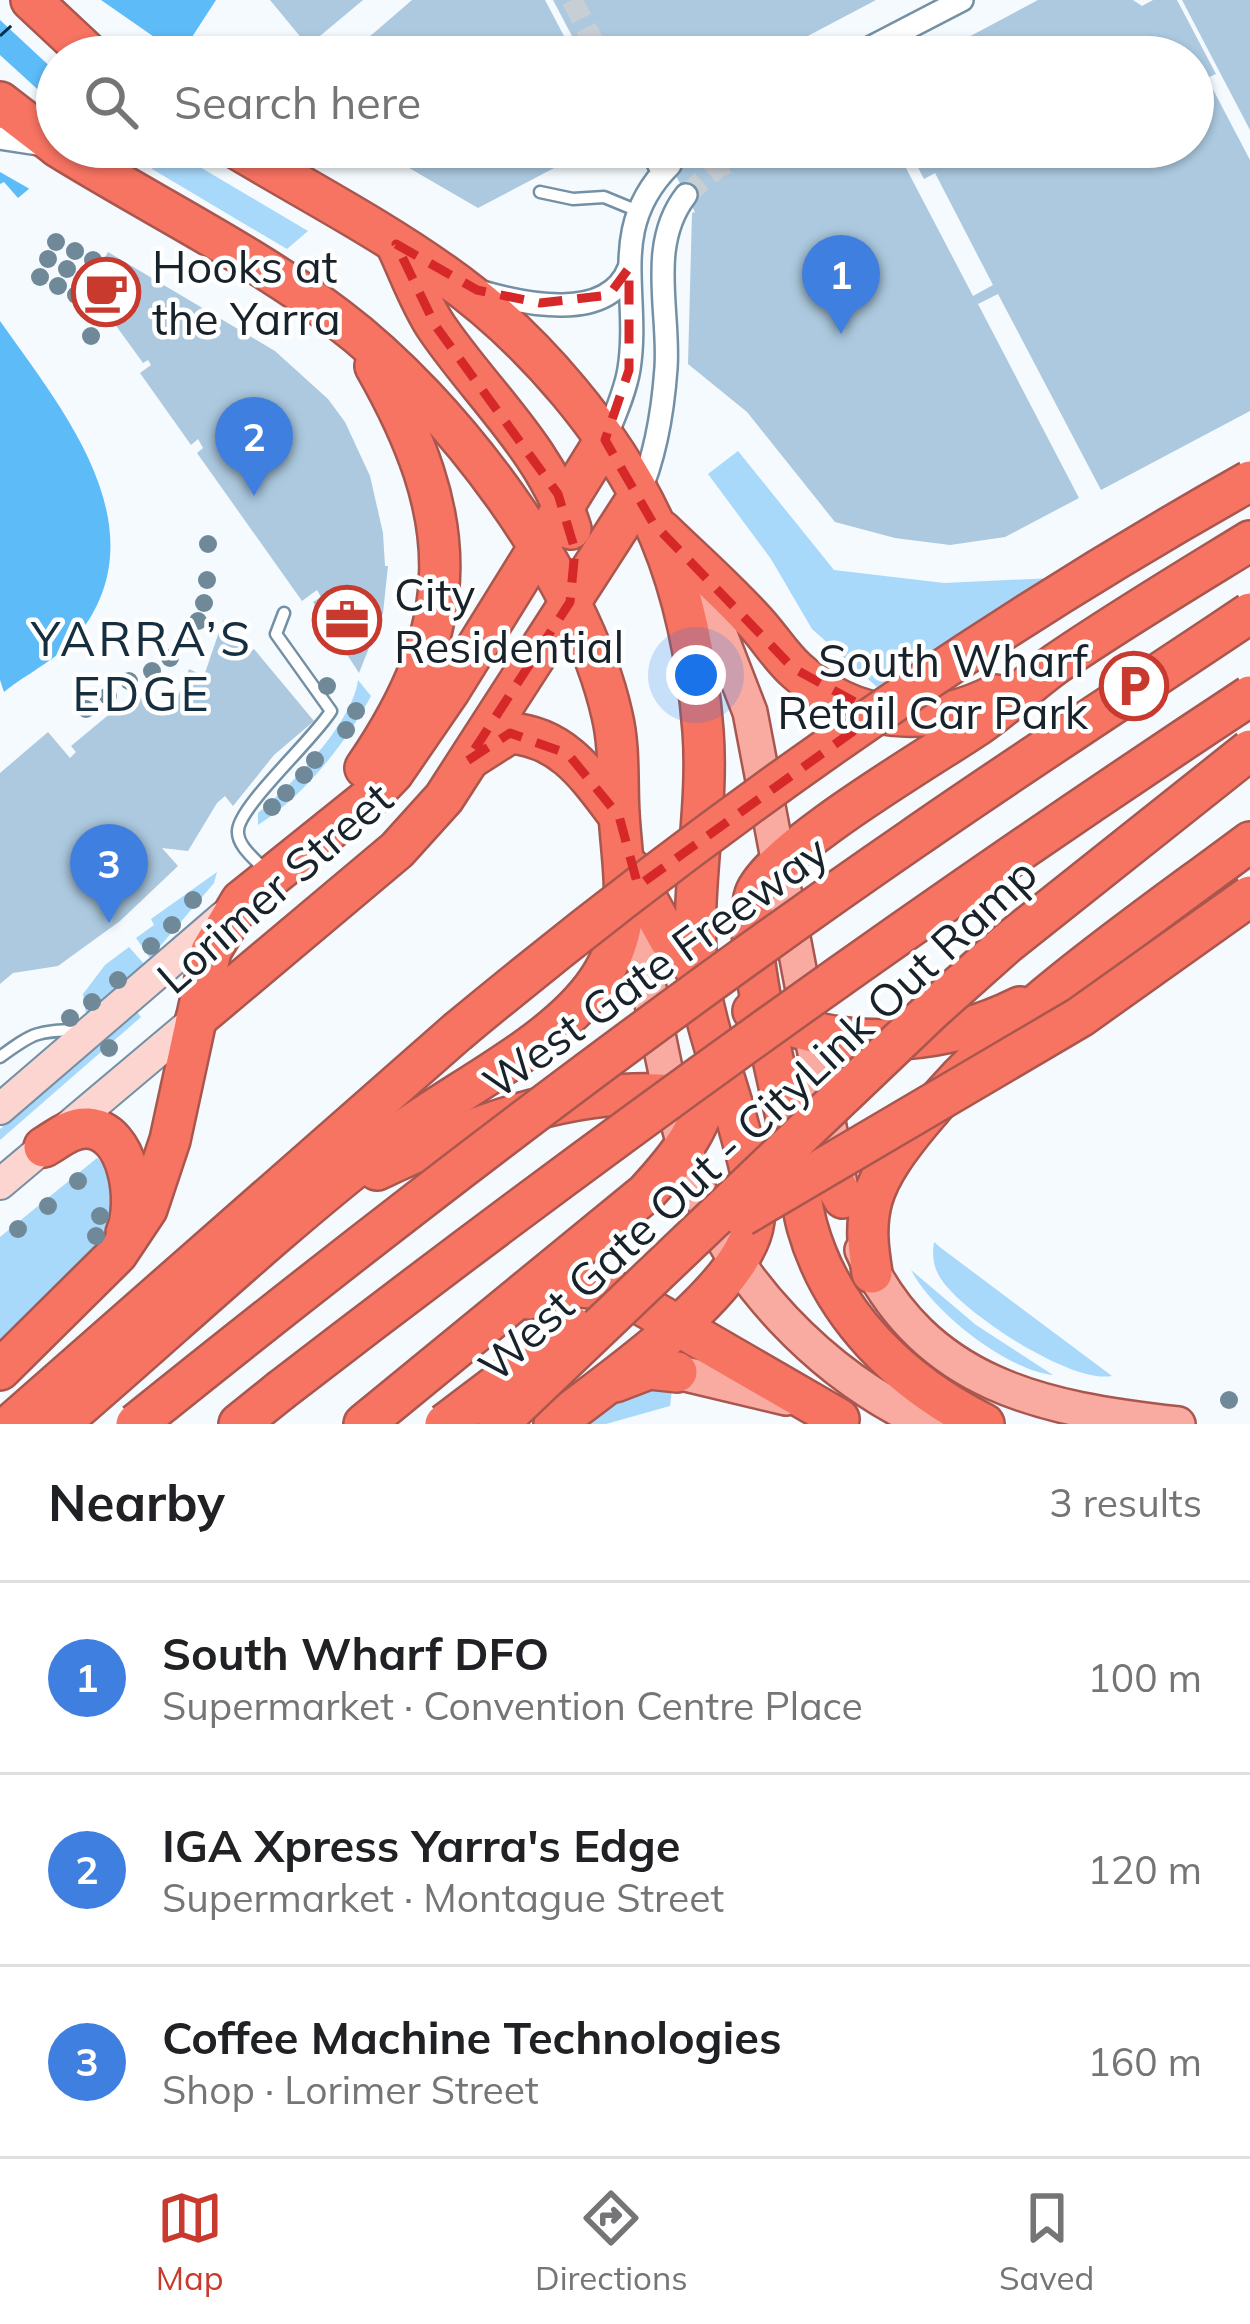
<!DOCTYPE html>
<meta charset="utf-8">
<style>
body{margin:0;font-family:Mulish,sans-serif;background:#f2f2f2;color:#202124}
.you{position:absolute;left:696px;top:675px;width:42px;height:42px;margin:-30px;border:9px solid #fff;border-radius:50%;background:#1a73e8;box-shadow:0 0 0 18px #1a73e833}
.badge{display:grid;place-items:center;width:78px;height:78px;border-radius:50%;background:#c83a2e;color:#fff;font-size:39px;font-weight:700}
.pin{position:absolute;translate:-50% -99px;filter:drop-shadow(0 3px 6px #0008)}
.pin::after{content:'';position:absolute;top:63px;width:42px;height:36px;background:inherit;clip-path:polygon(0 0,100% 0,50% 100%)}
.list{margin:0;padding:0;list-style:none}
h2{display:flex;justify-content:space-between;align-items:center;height:156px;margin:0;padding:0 48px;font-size:51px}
h2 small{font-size:39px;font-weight:400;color:#757577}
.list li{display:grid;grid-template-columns:78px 1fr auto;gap:36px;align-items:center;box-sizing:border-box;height:192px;padding:0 48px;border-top:3px solid #e0e0e0}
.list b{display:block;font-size:45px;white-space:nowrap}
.list p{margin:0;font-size:39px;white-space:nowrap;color:#757577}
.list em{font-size:39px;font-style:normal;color:#757577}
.icon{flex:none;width:66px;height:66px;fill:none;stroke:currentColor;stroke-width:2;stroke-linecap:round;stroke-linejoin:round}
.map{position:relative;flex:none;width:1250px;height:1424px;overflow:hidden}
.search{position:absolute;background:#fff;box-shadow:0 3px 9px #0004;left:36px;right:36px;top:36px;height:132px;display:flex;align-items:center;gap:30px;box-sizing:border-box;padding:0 42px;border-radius:66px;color:#757577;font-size:45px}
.sheet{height:732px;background:#fff}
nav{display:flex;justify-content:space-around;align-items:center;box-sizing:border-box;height:168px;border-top:3px solid #e0e0e0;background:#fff;font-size:33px;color:#757577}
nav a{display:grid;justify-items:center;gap:6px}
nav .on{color:#c83a2e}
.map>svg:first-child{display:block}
.green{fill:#a8d8fa}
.water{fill:#5dbbf8}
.pier{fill:#f4fafe}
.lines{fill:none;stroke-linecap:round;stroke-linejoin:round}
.ferry{stroke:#052f47;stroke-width:3;stroke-dasharray:15 12;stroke-linecap:butt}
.building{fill:#acc9df}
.street-tunnel{stroke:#c8cfd4;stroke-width:21;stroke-dasharray:21 10;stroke-linecap:butt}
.lane-casing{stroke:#7490a5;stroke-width:15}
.street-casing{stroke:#7490a5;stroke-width:26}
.secondary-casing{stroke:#7490a5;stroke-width:34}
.primary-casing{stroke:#a9574e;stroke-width:38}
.highway-casing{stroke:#a9574e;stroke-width:44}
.lane{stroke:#fff;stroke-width:10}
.street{stroke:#fff;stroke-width:21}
.secondary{stroke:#fdd5d0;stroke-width:30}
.primary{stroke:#faaba1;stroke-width:33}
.highway{stroke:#f77362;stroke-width:39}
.highway-bridge-casing{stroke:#a9574e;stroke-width:44;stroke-linecap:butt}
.highway-bridge{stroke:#f77362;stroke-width:39}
.tree{fill:#6f8998}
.marked{fill:none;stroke:#d62828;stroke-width:9;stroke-dasharray:24 15;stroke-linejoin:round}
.labels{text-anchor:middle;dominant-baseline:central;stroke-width:9;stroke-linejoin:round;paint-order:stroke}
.poi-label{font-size:45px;fill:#17222a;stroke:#fff;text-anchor:start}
.street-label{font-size:45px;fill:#17222a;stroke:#fff}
.neighbourhood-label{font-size:48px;letter-spacing:3px;fill:#152f40;stroke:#fff}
</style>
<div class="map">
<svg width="1250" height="1424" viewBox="0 0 1250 1424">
<rect width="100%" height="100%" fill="#f4fafe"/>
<!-- green -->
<g class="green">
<path d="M166,147L308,231L287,249L152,169Z"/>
<path d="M738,451L834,570L944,583L1053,578L877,687L812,629L771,559L708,474Z"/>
<path d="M358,680L371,696C346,743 304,796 258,825V813C292,785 353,722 358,680Z"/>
<path d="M217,872L214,883L150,958L136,938L154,925L151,919Z"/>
<path d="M129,947L144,964L108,999L86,1013L83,994L105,965Z"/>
<path d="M136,1011L141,1017L0,1140V1129Z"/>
<path d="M97,1158C162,1210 35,1321 0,1359V1237Z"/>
<path d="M934,1242L941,1248L1112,1376C1071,1384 963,1313 941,1279C933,1267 932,1255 934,1242Z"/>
<path d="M911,1270L976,1325L1053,1375C1006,1370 932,1311 911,1270Z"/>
<path d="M673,1381L670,1406L606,1424H578L619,1396Z"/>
</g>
<!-- water -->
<g class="water">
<path d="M0,0H216L192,37L185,57H57V147H79L18,198L4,182L0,184Z"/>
<path d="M0,321C59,405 160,524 82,630C63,657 27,673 4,692L0,680Z"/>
</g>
<!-- pier -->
<g class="pier">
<path d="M0,0H101L183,57H57V73L0,20Z"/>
<path d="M0,55L57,107V147L83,152L35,192L0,172Z"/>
</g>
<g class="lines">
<!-- ferry -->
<path class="ferry" d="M0,36L20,18"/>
</g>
<!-- building -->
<g class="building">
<path d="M270,0H363L308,46Z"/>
<path d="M412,0H545L575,57H346Z"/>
<path d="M553,0H876L768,57H583Z"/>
<path d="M1038,0H1133L1142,6L1153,0H1177L1216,74L1207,78L1250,160V411L1101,490L998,294L978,304L1079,498L1005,537L950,545L895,538L835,522L747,412L688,364L692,213L695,212L661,147H779L787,163L807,152L809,147H895L973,296L993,285L935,173L924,179L913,158L924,152L921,147H1193V57H931Z"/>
<path d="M1182,0H1250V130Z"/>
<path d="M373,147H594L478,208Z"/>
<path d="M108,252L275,351L328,399L345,422L370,476L383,533L385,566H388L383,613L359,673L313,602L321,597L317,590L302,601L197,453L203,448L198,439L191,445L140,373L151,365L148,360L143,363L88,287Z"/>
<path d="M223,620L239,641L245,656L254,649L314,721L274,755L233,806L225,796L217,803L188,851L162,848L178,866L120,921L58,966L13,973L0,984V773L48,732L70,758L76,752L71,746L118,707L123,713L142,697L154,712L163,713L171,693L178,696L189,669L204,676Z"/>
</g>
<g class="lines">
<!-- street-tunnel -->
<g class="street-tunnel">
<path d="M572,0L601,57"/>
<path d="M670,165L693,147"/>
<path d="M686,195L717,168L762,147"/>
</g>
<!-- lane casing -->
<g class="lane-casing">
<g id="lane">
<path d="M540,192L573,199L604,197L638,211"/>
<path d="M265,870C256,860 237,846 238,831C238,807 314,739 331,711L276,634L284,613"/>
<path d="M0,1057C34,1032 37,1031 78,1030"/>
</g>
</g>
<!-- street casing -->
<g class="street-casing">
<g id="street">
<path d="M852,57L962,0"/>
<path d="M0,138L45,145"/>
<path d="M649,147L663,172"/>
<path d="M479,291C523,304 608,323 629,268"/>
<path d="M605,440C613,418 625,394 629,369C641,292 606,229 670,165"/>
<path d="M638,496C655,458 663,410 666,368C670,311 647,245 686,195"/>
</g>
</g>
<!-- secondary casing -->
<g class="secondary-casing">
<g id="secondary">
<path d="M0,1109L223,917"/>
<path d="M0,1184L196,1019"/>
</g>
</g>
<!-- primary casing -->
<g class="primary-casing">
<g id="primary">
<path d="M678,566L718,629L750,712L840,1184"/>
<path d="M629,890C650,982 662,1077 691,1168C727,1279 823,1376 928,1424"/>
<path d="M862,1250C924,1386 1044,1409 1178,1424"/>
<path d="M677,1372L786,1398"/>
</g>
</g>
<!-- highway casing -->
<g class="highway-casing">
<g id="highway">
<path d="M31,0L92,57"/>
<path d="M0,102L57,146"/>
<path d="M58,147C150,204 250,253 337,318C450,403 581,576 612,715C620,748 617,781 619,814C623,877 636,924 598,981C554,1046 453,1091 390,1140C275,1229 169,1330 59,1424"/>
<path d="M234,147C304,189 377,227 443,274C531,336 618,437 660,537C685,597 698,666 703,731C709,809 690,888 697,966C702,1018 724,1073 738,1124C746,1154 758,1190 754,1221C746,1289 607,1383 554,1424"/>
<path d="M396,244C409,271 420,303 437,328C482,394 547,451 571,529"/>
<path d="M662,531C693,561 726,590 755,622C770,638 781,657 797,671C854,723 928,729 995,695"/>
<path d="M474,756L510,733C564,737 589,777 619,816"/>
<path d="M365,768C465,622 461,517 375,366"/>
<path d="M630,868L669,939L704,978"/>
<path d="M753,1011C837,1051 936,1049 1020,1007"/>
<path d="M196,1019L397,850L444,798L638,497"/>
<path d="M802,1144L828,1171L843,1198"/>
<path d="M44,1147C58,1139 71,1127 88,1128C130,1131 139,1203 126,1233"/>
<path d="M377,1170C475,1124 585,1081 694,1097"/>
<path d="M872,1273C868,1248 865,1226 872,1200C880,1172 901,1145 920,1122C1011,1010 1135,928 1250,842"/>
<path d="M528,1299C561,1282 588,1286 623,1294L839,1419"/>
<path d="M0,1370L117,1254L147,1209L170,1140L211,951L241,901L368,799L393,773L450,690L605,440"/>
<path d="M615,1382L649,1369L677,1372"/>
<path d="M11,1424L457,1032"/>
<path d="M239,1424L280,1391"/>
<path d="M364,1424L646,1193C680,1156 705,1125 712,1074"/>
<path d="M984,1424C902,1383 832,1316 807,1226C801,1202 798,1178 794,1154C784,1100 739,938 755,894C771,850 932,756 978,725C1006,706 1030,682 1057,663C1120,620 1185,581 1250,541"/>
</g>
</g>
<!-- lane -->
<use href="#lane" class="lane"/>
<!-- street -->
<use href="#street" class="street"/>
<!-- secondary -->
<use href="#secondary" class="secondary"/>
<!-- primary -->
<use href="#primary" class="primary"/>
<!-- highway -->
<use href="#highway" class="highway"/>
<!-- highway-bridge casing -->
<g class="highway-bridge-casing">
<g id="highway-bridge">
<path d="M457,1032C705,826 969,639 1250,481"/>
<path d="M742,1216L1080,1017L1250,896"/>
<path d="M280,1391C595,1148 917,915 1250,696"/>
<path d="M136,1424C388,1221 645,1023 911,840C1023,762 1137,689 1250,613"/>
<path d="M445,1424L573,1327"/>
<path d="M498,1424L932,1010L1006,944L1250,750"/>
</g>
</g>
<!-- highway-bridge -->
<use href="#highway-bridge" class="highway-bridge"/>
</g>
<!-- trees -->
<g class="tree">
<circle cx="56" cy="242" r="9"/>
<circle cx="75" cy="251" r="9"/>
<circle cx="48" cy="259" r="9"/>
<circle cx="93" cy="260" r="9"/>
<circle cx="67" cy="269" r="9"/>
<circle cx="40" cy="277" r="9"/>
<circle cx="85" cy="277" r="9"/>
<circle cx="58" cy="286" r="9"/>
<circle cx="76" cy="295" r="9"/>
<circle cx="91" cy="336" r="9"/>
<circle cx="208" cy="544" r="9"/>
<circle cx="207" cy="580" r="9"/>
<circle cx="204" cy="603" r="9"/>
<circle cx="198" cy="621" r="9"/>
<circle cx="186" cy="642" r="9"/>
<circle cx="170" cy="658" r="9"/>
<circle cx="152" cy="671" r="9"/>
<circle cx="129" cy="681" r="9"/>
<circle cx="327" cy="686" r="9"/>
<circle cx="108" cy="696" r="9"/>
<circle cx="86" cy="709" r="9"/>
<circle cx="356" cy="711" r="9"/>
<circle cx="346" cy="730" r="9"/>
<circle cx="315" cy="760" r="9"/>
<circle cx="304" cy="775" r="9"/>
<circle cx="286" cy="793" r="9"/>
<circle cx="272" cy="807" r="9"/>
<circle cx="193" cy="900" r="9"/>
<circle cx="172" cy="925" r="9"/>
<circle cx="151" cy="946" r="9"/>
<circle cx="118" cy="980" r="9"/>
<circle cx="92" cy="1002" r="9"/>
<circle cx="70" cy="1018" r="9"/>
<circle cx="109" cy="1048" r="9"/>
<circle cx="78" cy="1181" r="9"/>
<circle cx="48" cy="1206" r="9"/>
<circle cx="100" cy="1216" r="9"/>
<circle cx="18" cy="1229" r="9"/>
<circle cx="96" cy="1236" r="9"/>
<circle cx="1229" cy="1400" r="9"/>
</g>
<!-- marked area -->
<path class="marked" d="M396,244L477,290L540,303L609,295L629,268V370L605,440L653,523L793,668L877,714L638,886L619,816L568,754L510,733L467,761L570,602L575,550L558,494L435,325Z"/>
<!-- icons -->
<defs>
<g id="cafe-ring" transform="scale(3.45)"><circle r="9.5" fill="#fff" stroke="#c83a2e" stroke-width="1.5"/><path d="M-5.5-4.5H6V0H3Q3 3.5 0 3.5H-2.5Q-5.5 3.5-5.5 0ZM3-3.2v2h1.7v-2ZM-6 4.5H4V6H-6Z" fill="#c83a2e"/></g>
<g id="office-ring" transform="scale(3.45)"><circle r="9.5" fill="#fff" stroke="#c83a2e" stroke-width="1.5"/><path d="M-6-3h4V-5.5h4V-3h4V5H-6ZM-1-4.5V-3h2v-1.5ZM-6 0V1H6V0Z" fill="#c83a2e"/></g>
<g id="parking-ring" transform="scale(3.45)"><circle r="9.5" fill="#fff" stroke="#c83a2e" stroke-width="1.5"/><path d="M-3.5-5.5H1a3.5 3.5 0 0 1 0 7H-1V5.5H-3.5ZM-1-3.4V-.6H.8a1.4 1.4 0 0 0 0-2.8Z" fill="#c83a2e"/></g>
</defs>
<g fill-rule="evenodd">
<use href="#cafe-ring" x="106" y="292"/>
<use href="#office-ring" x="347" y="620"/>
<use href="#parking-ring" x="1134" y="686"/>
</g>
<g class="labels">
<!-- poi labels -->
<g class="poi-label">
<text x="152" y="266">Hooks at<tspan x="152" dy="52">the Yarra</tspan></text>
<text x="394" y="594">City<tspan x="394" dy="52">Residential</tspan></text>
<text x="1088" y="660" text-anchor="end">South Wharf<tspan x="1088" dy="52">Retail Car Park</tspan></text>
</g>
<!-- street labels -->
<g class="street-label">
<text transform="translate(274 887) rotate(-41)">Lorimer Street</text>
<text transform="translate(655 966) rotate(-36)">West Gate Freeway</text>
<text transform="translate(757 1119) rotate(-43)">West Gate Out - CityLink Out Ramp</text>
</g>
<!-- neighbourhood labels -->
<g class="neighbourhood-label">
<text x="142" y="638">YARRA’S<tspan x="142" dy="55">EDGE</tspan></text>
</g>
</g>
</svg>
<div class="you"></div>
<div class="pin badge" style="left:841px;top:334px;background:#3f7fe0">1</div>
<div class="pin badge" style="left:254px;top:496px;background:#3f7fe0">2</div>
<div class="pin badge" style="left:109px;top:923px;background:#3f7fe0">3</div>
<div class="search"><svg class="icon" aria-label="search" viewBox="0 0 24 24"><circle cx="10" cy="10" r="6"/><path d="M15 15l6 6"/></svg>Search here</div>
</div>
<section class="sheet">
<h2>Nearby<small>3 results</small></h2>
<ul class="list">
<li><span class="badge" style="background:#3f7fe0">1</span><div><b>South Wharf DFO</b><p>Supermarket · Convention Centre Place</p></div><em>100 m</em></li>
<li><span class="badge" style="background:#3f7fe0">2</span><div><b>IGA Xpress Yarra's Edge</b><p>Supermarket · Montague Street</p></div><em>120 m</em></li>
<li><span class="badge" style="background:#3f7fe0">3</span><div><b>Coffee Machine Technologies</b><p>Shop · Lorimer Street</p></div><em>160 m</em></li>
</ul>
</section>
<nav>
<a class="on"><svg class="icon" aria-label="map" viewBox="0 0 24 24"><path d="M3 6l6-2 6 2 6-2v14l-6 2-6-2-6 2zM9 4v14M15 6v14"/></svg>Map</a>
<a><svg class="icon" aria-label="directions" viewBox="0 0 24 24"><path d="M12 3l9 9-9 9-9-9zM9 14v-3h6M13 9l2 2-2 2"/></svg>Directions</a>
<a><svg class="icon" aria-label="saved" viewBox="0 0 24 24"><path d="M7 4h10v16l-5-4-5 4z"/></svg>Saved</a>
</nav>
